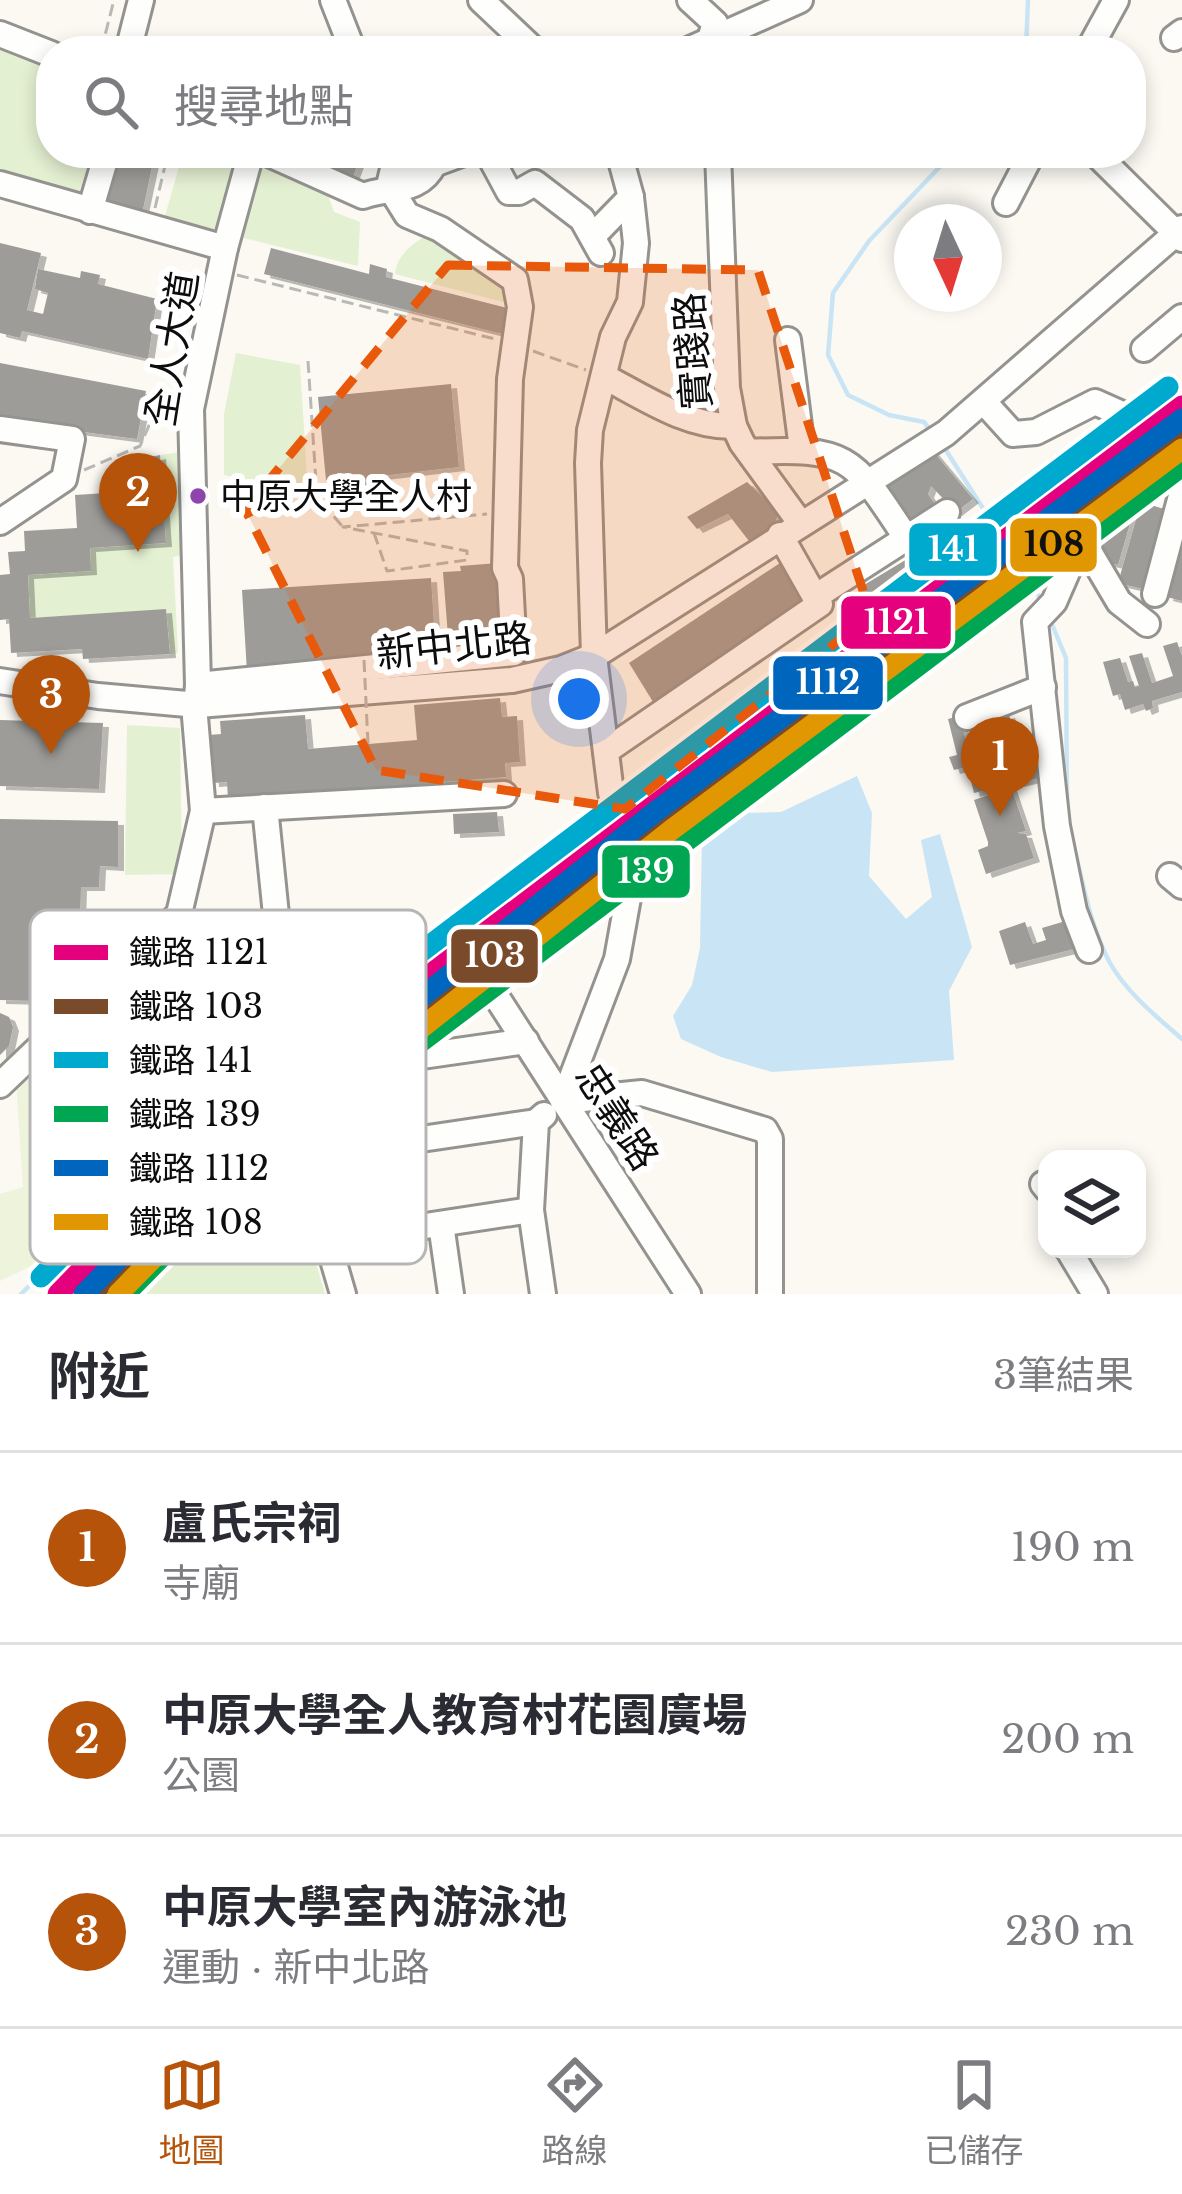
<!DOCTYPE html>
<html lang="zh-TW">
<meta charset="utf-8">
<style>
body{margin:0;font-family:"Libre Baskerville","Noto Sans TC",serif;background:#f2f2f3;color:#2b2b33}
.controls{position:absolute;right:36px;bottom:36px;display:grid;overflow:hidden;border-radius:24px;box-shadow:0 6px 18px #0003}
.controls button{width:108px;height:108px;display:grid;place-items:center;padding:0;border:0;border-bottom:3px solid #e1e1e2;background:#fff;color:#2b2b33;font:60px sans-serif}
.compass{position:absolute;left:894px;top:204px;width:108px;height:108px;border-radius:50%;background:#fff;box-shadow:0 6px 18px #0003;rotate:176deg}
.you{position:absolute;left:579px;top:699px;width:42px;height:42px;margin:-30px;border:9px solid #fff;border-radius:50%;background:#1a73e8;box-shadow:0 0 0 18px #1a73e833}
.badge{display:grid;place-items:center;width:78px;height:78px;border-radius:50%;background:#b45309;color:#fff;font-size:39px;font-weight:700}
.pin{position:absolute;translate:-50% -99px;filter:drop-shadow(0 3px 6px #0008)}
.pin::after{content:'';position:absolute;top:63px;width:42px;height:36px;background:inherit;clip-path:polygon(0 0,100% 0,50% 100%)}
.list{margin:0;padding:0;list-style:none}
h2{display:flex;justify-content:space-between;align-items:center;height:156px;margin:0;padding:0 48px;font-size:51px}
h2 small{font-size:39px;font-weight:400;color:#7c7c81}
.list li{display:grid;grid-template-columns:78px 1fr auto;gap:36px;align-items:center;box-sizing:border-box;height:192px;padding:0 48px;border-top:3px solid #e1e1e2}
.list b{display:block;font-size:45px;white-space:nowrap}
.list p{margin:0;font-size:39px;white-space:nowrap;color:#7c7c81}
.list em{font-size:39px;font-style:normal;color:#7c7c81}
.icon{flex:none;width:66px;height:66px;fill:none;stroke:currentColor;stroke-width:2;stroke-linecap:round;stroke-linejoin:round}
.map{position:relative;flex:none;width:1182px;height:1294px;overflow:hidden}
.search{position:absolute;background:#fff;box-shadow:0 6px 18px #0003;left:36px;right:36px;top:36px;height:132px;display:flex;align-items:center;gap:30px;box-sizing:border-box;padding:0 42px;border-radius:48px;color:#7c7c81;font-size:45px}
.sheet{height:732px;background:#fff}
nav{display:flex;justify-content:space-around;align-items:center;box-sizing:border-box;height:168px;border-top:3px solid #e1e1e2;background:#fff;font-size:33px;color:#7c7c81}
nav a{display:grid;justify-items:center;gap:6px}
nav .on{color:#b45309}
.map>svg:first-child{display:block}
.green{fill:#e4f0d2}
.pitch{fill:#eef4db}
.water{fill:#c9e5f5}
.lines{fill:none;stroke-linecap:round;stroke-linejoin:round}
.stream{stroke:#c9e5f5;stroke-width:4.5}
.building{fill:#9e9c98;filter:url(#shadow)}
.minor-casing{stroke:#949390;stroke-width:30}
.path{stroke:#b8b8b6;stroke-width:3;stroke-dasharray:12 6;stroke-linecap:butt}
.minor{stroke:#fefefd;stroke-width:24}
.path-bridge{stroke:#b8b8b6;stroke-width:3;stroke-dasharray:12 6;stroke-linecap:butt}
.rail-1-casing{stroke:#fff;stroke-width:30}
.rail-2-casing{stroke:#fff;stroke-width:30}
.rail-3-casing{stroke:#fff;stroke-width:30}
.rail-4-casing{stroke:#fff;stroke-width:30}
.rail-5-casing{stroke:#fff;stroke-width:30}
.rail-6-casing{stroke:#fff;stroke-width:30}
.rail-1{stroke:#e5007d;stroke-width:21}
.rail-2{stroke:#7a4b2a;stroke-width:21}
.rail-3{stroke:#00a9ce;stroke-width:21}
.rail-4{stroke:#00a651;stroke-width:21}
.rail-5{stroke:#0065bd;stroke-width:21}
.rail-6{stroke:#e09701;stroke-width:21}
.marked{fill:#e8590c;fill-opacity:0.2;stroke:#e8590c;stroke-width:9;stroke-dasharray:24 15;stroke-linejoin:round}
.bus-dot{fill:#8e44ad;stroke:#fff;stroke-width:4.5}
.labels{text-anchor:middle;dominant-baseline:central;stroke-width:12;stroke-linejoin:round;paint-order:stroke}
.bus-label{font-size:36px;fill:#0d0d0d;stroke:#fff;text-anchor:start}
.street-label{font-size:39px;fill:#0d0d0d;stroke:#fff}
.key{fill:#fff;stroke:#b6b6b6;stroke-width:3}
.key-label{font-size:33px;fill:#0d0d0d}
.line-badge{stroke:#fff;stroke-width:4.5}
.badge-label{font-size:33px;text-anchor:middle;font-weight:bold;fill:#fff}
.pale-badge-label{font-size:33px;text-anchor:middle;font-weight:bold;fill:#111}
</style>
<div class="map">
<svg width="1182" height="1294" viewBox="0 0 1182 1294">
<defs>
<filter id="shadow"><feDropShadow dx="6" dy="4" stdDeviation="0" flood-color="#0004"/></filter>
</defs>
<rect width="100%" height="100%" fill="#fbf9f2"/>
<!-- green -->
<g class="green">
<path d="M0,44L51,64V153H92L79,194L0,171Z"/>
<path d="M183,153H241L219,231L165,216Z"/>
<path d="M263,163L327,192L334,212L360,222L358,266L240,237Z"/>
<path d="M440,229L515,280L511,304L395,274C397,251 420,238 440,229Z"/>
<path d="M236,353L300,365L308,493L224,475V414Z"/>
<path d="M181,452L185,555L173,557L178,653L170,654L166,610L30,618L28,575L90,571V548L166,543L160,455Z"/>
<path d="M127,725L180,728L182,874L125,875Z"/>
<path d="M279,1138L325,1294H115Z"/>
</g>
<!-- pitch -->
<path class="pitch" d="M59,1079L68,1227L37,1232L44,1260L0,1281V1194L23,1187L16,1081Z"/>
<!-- water -->
<path class="water" d="M857,776L872,813L869,876L906,919L932,897L921,840L940,834L972,947L949,991L954,1060L772,1072L721,1057L681,1039L673,1016L692,985L700,948L702,832L741,813L781,812Z"/>
<g class="lines">
<!-- stream -->
<g class="stream">
<path d="M1026,51L1028,0"/>
<path d="M931,431L924,422L889,415L848,395L828,355L833,293L869,241L953,153"/>
<path d="M942,444L1042,601"/>
<path d="M1049,617L1066,658L1067,806"/>
<path d="M1071,835C1082,877 1089,924 1110,963C1127,993 1157,1017 1182,1039"/>
<path d="M21,1294L180,1137L197,1108L191,917"/>
</g>
</g>
<!-- building -->
<g class="building">
<path d="M114,153H155L142,214L101,204Z"/>
<path d="M288,153H362L351,182Z"/>
<path d="M0,243L41,253L27,310L43,314L48,293L35,289L38,269L80,278L81,271L100,275L98,284L157,299L148,359L22,331L20,338L0,333Z"/>
<path d="M271,248L369,274L370,264L387,269L386,277L511,309L506,335L264,274Z"/>
<path d="M0,363L146,391L137,439L0,421Z"/>
<path d="M451,384L459,467L372,477L374,497L354,495L346,489L343,479L326,480L318,397Z"/>
<path d="M933,451L973,499L956,512L931,486L928,494L944,517L914,537L876,486Z"/>
<path d="M160,455L166,543L90,548L91,571L28,575L30,618L166,609L170,654L83,659L82,649L11,653L9,619L0,620V575L10,574L8,552L25,551L24,531L77,528L75,495L121,492L119,464Z"/>
<path d="M747,482L779,512L774,525L749,541L728,514L697,529L687,517Z"/>
<path d="M1141,502L1164,509L1143,589L1118,583Z"/>
<path d="M1119,508L1133,513L1118,565L1109,563L1091,540L1098,525Z"/>
<path d="M1063,519L1074,545L1055,561L1046,547L1053,543L1048,535L1055,530L1053,525Z"/>
<path d="M952,532L961,546L951,552L954,556L929,575L933,583L877,614L859,588Z"/>
<path d="M1181,549H1182V601L1167,597Z"/>
<path d="M498,563L505,644L449,649L443,572L461,571L460,566Z"/>
<path d="M780,563L809,608L658,710L629,663Z"/>
<path d="M431,578L436,656L247,672L242,590Z"/>
<path d="M1177,642L1182,656V692L1152,701L1153,708L1146,711L1143,704L1125,710L1120,694L1113,696L1103,662L1120,658L1128,682L1133,681L1135,687L1139,686L1129,656L1142,653L1152,683L1173,676L1163,646Z"/>
<path d="M500,698L502,717L517,716L520,762L505,763L506,777L228,800L227,782L213,783L209,735L221,734L220,721L305,715L308,749L417,740L414,705Z"/>
<path d="M1009,714L1016,741L1005,743L1009,754L1030,747L1039,778L974,793L968,769L974,765L954,770L949,757L957,755L948,719L959,716L967,744L977,741L973,724Z"/>
<path d="M0,720L103,723L99,789L0,786Z"/>
<path d="M1011,787L1026,831L1017,833L1026,834L1034,858L986,874L978,850L988,846V842L974,800Z"/>
<path d="M497,812L499,832L454,834L453,814Z"/>
<path d="M0,819L118,821V867L100,866L99,887H81L80,918H64L63,938L40,937L39,1001L0,1000Z"/>
<path d="M1069,920L1078,948L1010,965L999,931L1025,922L1033,944L1046,940L1042,928Z"/>
<path d="M0,1013L9,1017L13,1027L9,1046L0,1055Z"/>
</g>
<g class="lines">
<!-- minor casing -->
<g class="minor-casing">
<g id="minor">
<path d="M333,0L353,51"/>
<path d="M481,0L535,51"/>
<path d="M690,0L715,23L707,49"/>
<path d="M0,34L51,54"/>
<path d="M1174,38L1182,32"/>
<path d="M128,51L141,0"/>
<path d="M686,51L800,0"/>
<path d="M1088,51L1116,0"/>
<path d="M267,153L363,196C390,186 420,194 434,164"/>
<path d="M488,153L509,192H519L535,183L582,219L601,253"/>
<path d="M718,153L727,388L734,426L742,443L801,524"/>
<path d="M1095,153L1182,239"/>
<path d="M434,164L464,153"/>
<path d="M0,184L225,248"/>
<path d="M389,186L392,173L419,161L434,164"/>
<path d="M1006,203L1032,153"/>
<path d="M90,211L107,153"/>
<path d="M593,236L631,197"/>
<path d="M788,340L802,449"/>
<path d="M1144,349L1182,317"/>
<path d="M605,377C645,398 687,427 734,426"/>
<path d="M984,402L1013,434L1036,432L1095,402L1153,428L1158,437L1182,445"/>
<path d="M0,429L72,439L64,479L0,522"/>
<path d="M749,452C850,447 853,457 907,539"/>
<path d="M780,535L815,597"/>
<path d="M1080,536L1119,602L1147,624"/>
<path d="M1155,594L1182,492"/>
<path d="M0,681L98,696L198,705L512,680L561,669L594,656L946,433L1182,228"/>
<path d="M198,685L514,653L510,579L505,568L510,379L520,307L515,280L440,229L407,215L389,186"/>
<path d="M967,717L1043,687"/>
<path d="M606,751L820,604L815,597L947,512"/>
<path d="M265,807L281,964"/>
<path d="M203,811L504,794"/>
<path d="M1170,876L1182,886"/>
<path d="M1089,950L1074,911L1057,826L1035,622L1054,602L1091,517L1182,446"/>
<path d="M485,979L688,1294"/>
<path d="M0,1085L179,914L203,811L195,717L198,685L191,409L225,248L251,153"/>
<path d="M563,1101L617,959L633,870L625,826L611,793L594,656L588,463L590,430L613,337L630,302L636,243L631,197L619,153"/>
<path d="M563,1101L642,1093L765,1130L770,1139V1294"/>
<path d="M294,1126L343,1294"/>
<path d="M367,1147L351,1082L366,1064L526,1041"/>
<path d="M304,1158L338,1159L367,1147L536,1122"/>
<path d="M1043,1184L1047,1189"/>
<path d="M441,1224L451,1294"/>
<path d="M327,1241L531,1210"/>
<path d="M1068,1249L1095,1294"/>
<path d="M543,1294L531,1210L536,1122L544,1115"/>
</g>
</g>
<!-- path -->
<g class="path">
<path d="M101,51L114,0"/>
<path d="M155,208L168,153"/>
<path d="M237,275L495,339"/>
<path d="M533,351L586,370"/>
<path d="M308,361L317,497L343,527L339,528"/>
<path d="M84,470L140,446L151,421L173,395"/>
<path d="M374,533L387,571L467,560V551L343,527L487,514"/>
<path d="M128,1294L280,1156"/>
</g>
<!-- minor -->
<use href="#minor" class="minor"/>
<!-- path-bridge -->
<path class="path-bridge" d="M364,660L368,744"/>
<!-- rail-1 casing -->
<g class="rail-1-casing">
<path id="rail-1" d="M58,1294L201,1148L1182,406"/>
</g>
<!-- rail-2 casing -->
<g class="rail-2-casing">
<path id="rail-2" d="M92,1294L217,1166L1182,436"/>
</g>
<!-- rail-3 casing -->
<g class="rail-3-casing">
<path id="rail-3" d="M41,1277L187,1129L1168,387"/>
</g>
<!-- rail-4 casing -->
<g class="rail-4-casing">
<path id="rail-4" d="M125,1294L233,1184L1182,466"/>
</g>
<!-- rail-5 casing -->
<g class="rail-5-casing">
<path id="rail-5" d="M84,1294L216,1160L655,812L1182,419"/>
</g>
<!-- rail-6 casing -->
<g class="rail-6-casing">
<path id="rail-6" d="M118,1294L232,1178L670,831L1182,449"/>
</g>
<!-- rail-1 -->
<use href="#rail-1" class="rail-1"/>
<!-- rail-2 -->
<use href="#rail-2" class="rail-2"/>
<!-- rail-3 -->
<use href="#rail-3" class="rail-3"/>
<!-- rail-4 -->
<use href="#rail-4" class="rail-4"/>
<!-- rail-5 -->
<use href="#rail-5" class="rail-5"/>
<!-- rail-6 -->
<use href="#rail-6" class="rail-6"/>
</g>
<!-- marked area -->
<path class="marked" d="M448,265L758,270L871,615L625,809L376,770L245,509Z"/>
<!-- markers -->
<circle class="bus-dot" cx="198" cy="496" r="10"/>
<g class="labels">
<!-- bus labels -->
<g class="bus-label">
<text x="220" y="496">中原大學全人村</text>
</g>
<!-- street labels -->
<g class="street-label">
<text transform="translate(172 349) rotate(-81)">全人大道</text>
<text transform="translate(693 351) rotate(-94)">實踐路</text>
<text transform="translate(454 646) rotate(-6)">新中北路</text>
<text transform="translate(617 1117) rotate(57)">忠義路</text>
</g>
</g>
<!-- legend -->
<rect x="30" y="910" width="396" height="354" rx="18" class="key"/>
<rect x="54" y="945" width="54" height="15" fill="#e5007d"/>
<rect x="54" y="999" width="54" height="15" fill="#7a4b2a"/>
<rect x="54" y="1052" width="54" height="16" fill="#00a9ce"/>
<rect x="54" y="1106" width="54" height="16" fill="#00a651"/>
<rect x="54" y="1160" width="54" height="16" fill="#0065bd"/>
<rect x="54" y="1214" width="54" height="16" fill="#e09701"/>
<g class="key-label">
<text x="129" y="964">鐵路 1121</text>
<text x="129" y="1018">鐵路 103</text>
<text x="129" y="1072">鐵路 141</text>
<text x="129" y="1126">鐵路 139</text>
<text x="129" y="1180">鐵路 1112</text>
<text x="129" y="1234">鐵路 108</text>
</g>
<g class="line-badge">
<rect x="1008" y="516" width="91" height="58" rx="12" fill="#e09701"/>
<rect x="907" y="521" width="92" height="57" rx="12" fill="#00a9ce"/>
<rect x="839" y="594" width="114" height="57" rx="12" fill="#e5007d"/>
<rect x="771" y="654" width="114" height="58" rx="12" fill="#0065bd"/>
<rect x="600" y="843" width="92" height="57" rx="12" fill="#00a651"/>
<rect x="449" y="927" width="91" height="58" rx="12" fill="#7a4b2a"/>
</g>
<g class="badge-label">
<text x="953" y="561">141</text>
<text x="896" y="634">1121</text>
<text x="828" y="694">1112</text>
<text x="646" y="883">139</text>
<text x="495" y="967">103</text>
</g>
<g class="pale-badge-label">
<text x="1054" y="556">108</text>
</g>
</svg>
<div class="controls">
<button><svg class="icon" aria-label="layers" viewBox="0 0 24 24"><path d="M12 4l9 5-9 5-9-5zM3 14l9 5 9-5"/></svg></button>
</div>
<svg class="compass" viewBox="-18 -18 36 36"><path d="M0-13l5 13h-10z" fill="#e53935"/><path d="M0 13l5-13h-10z" fill="#7c7c81"/></svg>
<div class="you"></div>
<div class="pin badge" style="left:1000px;top:816px">1</div>
<div class="pin badge" style="left:138px;top:552px">2</div>
<div class="pin badge" style="left:51px;top:754px">3</div>
<div class="search"><svg class="icon" aria-label="search" viewBox="0 0 24 24"><circle cx="10" cy="10" r="6"/><path d="M15 15l6 6"/></svg>搜尋地點</div>
</div>
<section class="sheet">
<h2>附近<small>3筆結果</small></h2>
<ul class="list">
<li><span class="badge">1</span><div><b>盧氏宗祠</b><p>寺廟</p></div><em>190 m</em></li>
<li><span class="badge">2</span><div><b>中原大學全人教育村花園廣場</b><p>公園</p></div><em>200 m</em></li>
<li><span class="badge">3</span><div><b>中原大學室內游泳池</b><p>運動 · 新中北路</p></div><em>230 m</em></li>
</ul>
</section>
<nav>
<a class="on"><svg class="icon" aria-label="map" viewBox="0 0 24 24"><path d="M3 6l6-2 6 2 6-2v14l-6 2-6-2-6 2zM9 4v14M15 6v14"/></svg>地圖</a>
<a><svg class="icon" aria-label="directions" viewBox="0 0 24 24"><path d="M12 3l9 9-9 9-9-9zM9 14v-3h6M13 9l2 2-2 2"/></svg>路線</a>
<a><svg class="icon" aria-label="saved" viewBox="0 0 24 24"><path d="M7 4h10v16l-5-4-5 4z"/></svg>已儲存</a>
</nav>
